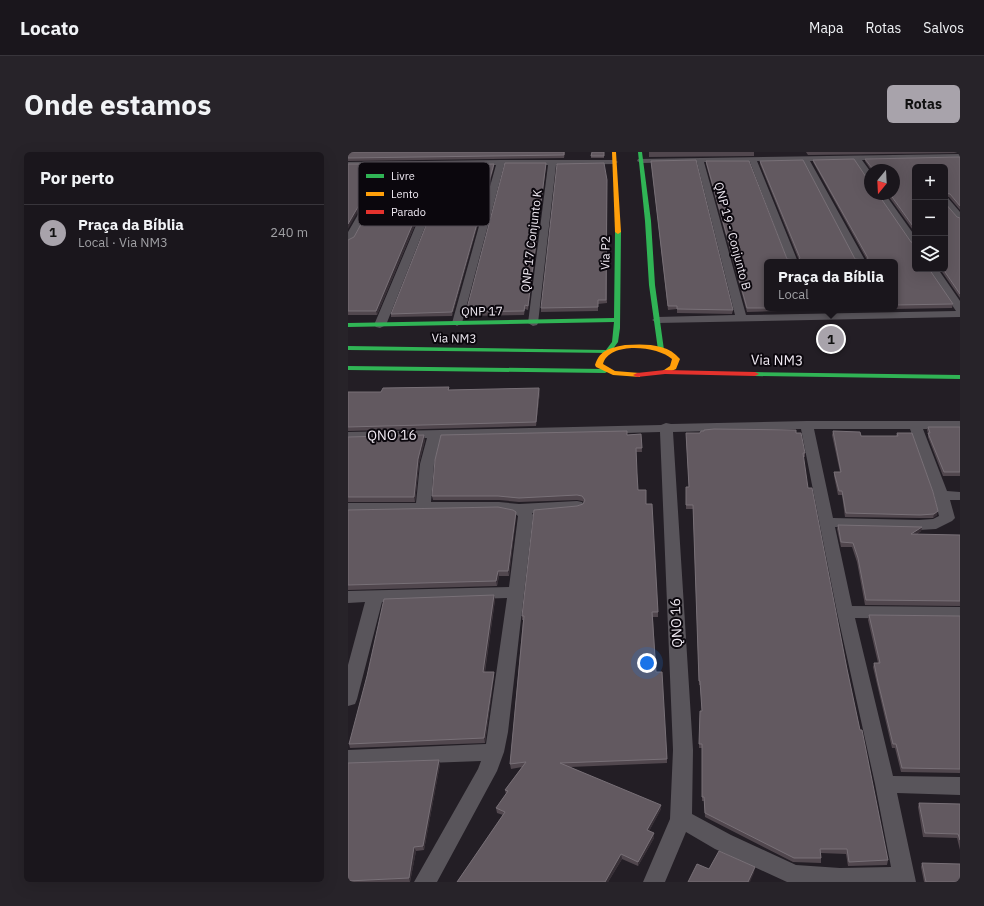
<!DOCTYPE html>
<html lang="pt">
<meta charset="utf-8">
<style>
body{margin:0;font-family:"IBM Plex Sans",sans-serif;background:#272329;color:#f1f3f6}
.controls{position:absolute;right:12px;top:12px;display:grid;overflow:hidden;border-radius:6px;box-shadow:0 4px 16px #0002}
.controls button{width:36px;height:36px;display:grid;place-items:center;padding:0;border:0;border-bottom:1px solid #38353b;background:#1a161c;color:#f1f3f6;font:20px sans-serif}
.compass{position:absolute;left:516px;top:12px;width:36px;height:36px;border-radius:50%;background:#1a161c;box-shadow:0 4px 16px #0002;rotate:198deg}
.you{position:absolute;left:299px;top:511px;width:14px;height:14px;margin:-10px;border:3px solid #fff;border-radius:50%;background:#1a73e8;box-shadow:0 0 0 6px #1a73e833}
.badge{display:grid;place-items:center;width:26px;height:26px;border-radius:50%;background:#a8a3ab;color:#111;font-size:13px;font-weight:700}
.pin{position:absolute;translate:-50% -50%;border:2px solid #fff;box-shadow:0 1px 4px #0006}
.popup{position:absolute;left:416px;top:107px;width:134px;height:52px;box-sizing:border-box;display:grid;place-content:center;border-radius:6px;background:#1a161c;filter:drop-shadow(0 1px 3px #0005);font-size:13px;white-space:nowrap;color:#9f9fa3}
.popup b{font-size:15px;color:#f1f3f6}
.popup::after{content:'';position:absolute;left:50%;top:100%;margin-left:-8px;border:8px solid transparent;border-top-color:#1a161c}
.list{margin:0;padding:0;list-style:none}
h2{display:flex;justify-content:space-between;align-items:center;height:52px;margin:0;padding:0 16px;font-size:17px}
h2 small{font-size:13px;font-weight:400;color:#9f9fa3}
.list li{display:grid;grid-template-columns:26px 1fr auto;gap:12px;align-items:center;box-sizing:border-box;height:56px;padding:0 16px;border-top:1px solid #38353b}
.list b{display:block;font-size:15px;white-space:nowrap}
.list p{margin:0;font-size:13px;white-space:nowrap;color:#9f9fa3}
.list em{font-size:13px;font-style:normal;color:#9f9fa3}
.icon{flex:none;width:22px;height:22px;fill:none;stroke:currentColor;stroke-width:2;stroke-linecap:round;stroke-linejoin:round}
.map{position:relative;flex:none;width:612px;height:730px;overflow:hidden;border-radius:6px}
header{display:flex;align-items:center;gap:24px;box-sizing:border-box;height:56px;padding:0 20px;background:#1a161c;border-bottom:1px solid #38353b}
header strong{font-size:19px}
nav{display:flex;gap:22px;margin-inline-start:auto;font-size:14px}
.intro{display:flex;align-items:center;justify-content:space-between;box-sizing:border-box;height:96px;padding:0 24px}
h1{margin:0;font-size:28px}
.button{padding:10px 18px;border-radius:6px;background:#a8a3ab;color:#111;font-size:14px;font-weight:700}
main{display:flex;gap:24px;padding:0 24px}
aside{flex:1;background:#1a161c;border-radius:6px;box-shadow:0 4px 16px #0002}
.map>svg:first-child{display:block}
.lines{fill:none;stroke-linecap:round;stroke-linejoin:round}
.street{fill:#59555b;fill-rule:evenodd}
.fast{fill:#30b455;fill-rule:evenodd}
.slow{fill:#ff9f0a;fill-rule:evenodd}
.jam{fill:#e5322d;fill-rule:evenodd}
.wall{fill:#51474e}
.shaded-wall{fill:#372f36}
.building{fill:#625960;stroke:#787077}
.labels{text-anchor:middle;dominant-baseline:central;stroke-width:4;stroke-linejoin:round;paint-order:stroke}
.far-street-label{font-size:12px;fill:#f0eaf3;stroke:#0b070d}
.street-label{font-size:14px;fill:#f0eaf3;stroke:#0b070d}
.key{fill:#0b070d;stroke:#504b52;stroke-width:1}
.key-label{font-size:11px;fill:#f0eaf3}
</style>
<header>
<strong>Locato</strong>
<nav><a>Mapa</a><a>Rotas</a><a>Salvos</a></nav>
</header>
<div class="intro"><h1>Onde estamos</h1><a class="button">Rotas</a></div>
<main>
<aside>
<h2>Por perto<small></small></h2>
<ul class="list">
<li><span class="badge">1</span><div><b>Praça da Bíblia</b><p>Local · Via NM3</p></div><em>240 m</em></li>
</ul>
</aside>
<div class="map">
<svg width="612" height="730" viewBox="0 0 612 730">
<rect width="100%" height="100%" fill="#231e25"/>
<g class="lines">
<!-- street -->
<g class="street">
<path d="M612,2V6L514,8L522,19V27H519L506,8L462,9L518,110H508L455,9H409L450,110H440L402,10H356L398,163L608,159L580,117H590L612,149V165L309,171L304,168L309,165L387,163L349,10L293,11L289,9L290,7Z"/>
<path d="M153,8H266L270,10L266,12L208,13L190,171L189,173L185,174L180,171L200,13H156L114,171L109,174L104,171L148,13L101,14L38,173L32,176L28,175L26,173L93,14H46L5,88L0,91V80L38,14H0V10Z"/>
<path d="M529,42H537L567,84V94L564,93Z"/>
<path d="M597,45L600,46L612,60V68L609,67L597,53Z"/>
<path d="M459,269H612V277H575L599,339L612,340V348H602L607,366L604,369L588,377L571,378L487,375L504,454L612,455V467L507,466L545,624L612,625V643L549,641L568,730H439L367,697L338,680L317,730H295L322,667L325,598L312,280L93,286L86,312L83,350H151L171,352L229,349L234,350L236,353L234,356L229,357L184,361L185,363L160,580L156,600L149,619L89,730H66L130,617L133,609L0,614V598L138,592L159,446L34,450L9,547L7,552L0,554V513L17,450L0,451V439L161,435L170,364L166,361L151,358L0,361V351H68L72,312L79,286L0,288V280L313,273L318,271L323,272ZM453,277L489,460L527,632L543,715L492,716L448,713L383,683L344,662L345,598L325,280ZM466,277H562L586,343L591,364L585,367L571,368L485,366Z"/>
</g>
<!-- fast -->
<g class="fast">
<path d="M290,0H294L303,69L307,133L316,198L313,200L310,198L301,133L297,69Z"/>
<path d="M270,78L273,80L272,176L270,190L262,201L0,198V194L258,198L264,190L266,170L0,175V171L266,166L267,80Z"/>
<path d="M0,214L257,217L261,219L257,221L0,218Z"/>
<path d="M404,220L612,223V227L407,224L403,222Z"/>
</g>
<!-- slow -->
<g class="slow">
<path d="M264,0H268L273,80L270,82L267,80Z"/>
<path d="M277,193C296,192 319,191 332,207L328,217L317,222L313,220L322,214L324,207C310,194 261,189 255,212L267,219L292,221V225L265,223L248,215L247,213C252,197 263,196 277,193Z"/>
</g>
<!-- jam -->
<path class="jam" d="M317,218L407,220L411,222L407,224L317,222L289,225L285,223L289,221Z"/>
</g>
<!-- wall -->
<g class="wall">
<path d="M0,0H217L216,6L0,9Z"/>
<path d="M256,0V6H243V4Z"/>
<path d="M301,0H406V4L301,5Z"/>
<path d="M458,0H612V1L460,3Z"/>
<path d="M612,5V58L601,45L597,44V15H567V81L539,42H546V18H523L517,9V7Z"/>
<path d="M465,8L567,117L605,152L604,156L482,158L481,156H547V110L419,156H430V159L399,160L358,12V9L439,107L451,108L412,12V9L507,107L519,108L465,10Z"/>
<path d="M303,9L385,158L384,162L329,161V157L320,158Z"/>
<path d="M198,11V14L180,158L177,157L176,163L118,164V160Z"/>
<path d="M90,12L91,16L29,163H0V88L6,85Z"/>
<path d="M146,12V15L104,164L43,165V162Z"/>
<path d="M259,31V151L250,152V159L193,160V156Z"/>
<path d="M609,65L612,66V146L592,117H597Z"/>
<path d="M101,235V238L191,236L192,239L188,274L0,279V240H33Z"/>
<path d="M580,275H612V324H595L580,285V282L579,278Z"/>
<path d="M485,279L513,284H548L549,281L589,363L585,366H571L497,365L494,343H490L486,324V320H492L484,283Z"/>
<path d="M448,281L457,301V305H455L460,336L540,708L539,713L500,714L498,702L473,701V711L445,710L357,665L356,649H354V596H351L352,559H354L352,533H351L345,357H338V335H341L338,285Z"/>
<path d="M293,282L294,300H288L289,321L290,338L298,352L310,460V465H305L308,520L319,607V611L222,615L313,657L301,679L306,686L290,714L274,707L260,730H109L155,663L149,661L148,656L158,642L157,638L174,615L163,617L162,612L175,468H174V464L229,354L235,352L236,350L234,349L229,348L171,350L151,348H85L84,344L279,283Z"/>
<path d="M0,285L77,288L71,312L67,350H0Z"/>
<path d="M0,358L168,365L161,424H151L149,434L0,438Z"/>
<path d="M490,373L574,375L573,379L568,383H612V454L517,453L509,410L504,395H493L489,377Z"/>
<path d="M146,443L147,448L137,520H146V524L137,591L2,596L1,592Z"/>
<path d="M521,463L612,464V621L553,620L547,596H544L525,515L526,511H530L520,468Z"/>
<path d="M0,611L92,612L76,698L68,699L62,730H0Z"/>
<path d="M571,651L612,652V698L609,686L575,685L570,655Z"/>
<path d="M574,711L612,730H576L573,715Z"/>
</g>
<!-- shaded-wall -->
<g class="shaded-wall">
<path d="M198,11V14L180,158V154Z"/>
<path d="M35,12V16L0,77V72Z"/>
<path d="M90,12L91,16L29,163L28,159Z"/>
<path d="M146,12V15L104,164V160Z"/>
<path d="M191,236L192,239L188,274V270Z"/>
<path d="M76,283L77,288L71,312L67,350L66,345L70,307Z"/>
<path d="M590,359L589,363L585,366L586,362Z"/>
<path d="M168,360V365L161,424L160,419Z"/>
<path d="M574,375L573,379L562,387L563,382Z"/>
<path d="M150,419L151,424L149,434L148,429Z"/>
<path d="M146,443L147,448L136,524L135,520Z"/>
<path d="M146,520V524L137,591L136,586Z"/>
<path d="M91,608L92,612L76,698L75,694Z"/>
<path d="M313,653V657L299,683V678Z"/>
<path d="M306,681V686L290,714V710Z"/>
<path d="M66,695L68,699L62,730L61,726Z"/>
<path d="M273,702L274,707L260,730H257Z"/>
<path d="M407,715L406,721L402,730H400Z"/>
</g>
<!-- building -->
<g class="building">
<path d="M0,0H216V3L0,6Z"/>
<path d="M244,0H256V4H243Z"/>
<path d="M612,5V54L602,42L597,41V15H567V77L542,42H546V18H524V16L517,7Z"/>
<path d="M506,7L518,25H522V42H530L563,90L567,91V117H581L605,152L547,153V110H419V156H399L358,9H401L439,107L450,108L452,106L412,9L455,8L507,107L519,108L520,106L465,8Z"/>
<path d="M348,8L385,158L329,157V154H320L303,9Z"/>
<path d="M157,11H198L180,154L177,153L176,159L118,160Z"/>
<path d="M256,11L259,28L258,148H250V155L193,156L209,12Z"/>
<path d="M0,12H35L0,72Z"/>
<path d="M46,12H90L28,159H0V88L6,85Z"/>
<path d="M146,12L104,160L43,162L102,13Z"/>
<path d="M597,51L609,65L612,66V142L595,117H597Z"/>
<path d="M101,235L100,238L191,236L188,270L0,275V240H33L35,236Z"/>
<path d="M580,275H612V320H596L580,281H582Z"/>
<path d="M366,277L448,278V281H453L457,301H455L460,336H464L499,517L512,578H514L540,708L501,710L499,697H472L473,706H446L357,661L356,645H354V592H351L352,559H354L352,529H351L345,353H338V335H341L338,281H352L353,279H356V278Z"/>
<path d="M279,279V283L293,282L294,296H288L289,321L290,338H298V352H304L310,460H304L308,520H314L319,607L212,611L313,653L299,678L306,681L290,710L273,702L257,730H109L157,660L148,656L160,639L157,638L178,610L162,612L176,464H174L186,358L229,354L235,352L237,348L234,344L229,343L171,346L150,344H84L87,308L93,283Z"/>
<path d="M485,279L512,280L513,284H550L549,281H564L585,340L590,359L586,362L572,363L498,361L494,339H491L486,320H493Z"/>
<path d="M76,283L70,307L66,345H0V285Z"/>
<path d="M150,355L165,358L168,360L160,419H150L148,429L0,433V358Z"/>
<path d="M490,373L574,375L563,382L612,383V449L518,448L510,406L505,391L493,390Z"/>
<path d="M146,443L135,520H146L136,586L1,592L19,524L36,447Z"/>
<path d="M521,463L612,464V617L554,616L548,592H545L530,530L526,511H532Z"/>
<path d="M91,608L75,694L66,695L61,726L0,729V611Z"/>
<path d="M571,651L612,652V688L610,682L577,681Z"/>
<path d="M371,699L407,715L400,730H340L349,712L361,717Z"/>
<path d="M574,711L612,712V730H578Z"/>
</g>
<g class="labels">
<!-- far-street labels -->
<g class="far-street-label">
<text transform="translate(385 84) rotate(75)">QNP 19 - Conjunto B</text>
<text transform="translate(183 89) rotate(-83)">QNP 17 Conjunto K</text>
<text transform="translate(257 101) rotate(-89)">Via P2</text>
<text transform="translate(134 159) rotate(-1)">QNP 17</text>
<text transform="translate(106 186) rotate(1)">Via NM3</text>
</g>
<!-- street labels -->
<g class="street-label">
<text transform="translate(429 208) rotate(1)">Via NM3</text>
<text transform="translate(44 283) rotate(-1)">QNO 16</text>
<text transform="translate(328 471) rotate(-93)">QNO 16</text>
</g>
</g>
<!-- legend -->
<rect x="10" y="10" width="132" height="64" rx="6" class="key"/>
<rect x="18" y="22" width="18" height="4" fill="#30b455"/>
<rect x="18" y="40" width="18" height="4" fill="#ff9f0a"/>
<rect x="18" y="58" width="18" height="4" fill="#e5322d"/>
<g class="key-label">
<text x="43" y="28">Livre</text>
<text x="43" y="46">Lento</text>
<text x="43" y="64">Parado</text>
</g>
</svg>
<div class="controls">
<button>+</button>
<button>−</button>
<button><svg class="icon" aria-label="layers" viewBox="0 0 24 24"><path d="M12 4l9 5-9 5-9-5zM3 14l9 5 9-5"/></svg></button>
</div>
<svg class="compass" viewBox="-18 -18 36 36"><path d="M0-13l5 13h-10z" fill="#e53935"/><path d="M0 13l5-13h-10z" fill="#9f9fa3"/></svg>
<div class="you"></div>
<div class="pin badge" style="left:483px;top:187px">1</div>
<div class="popup"><b>Praça da Bíblia</b>Local</div>
</div>
</main>
